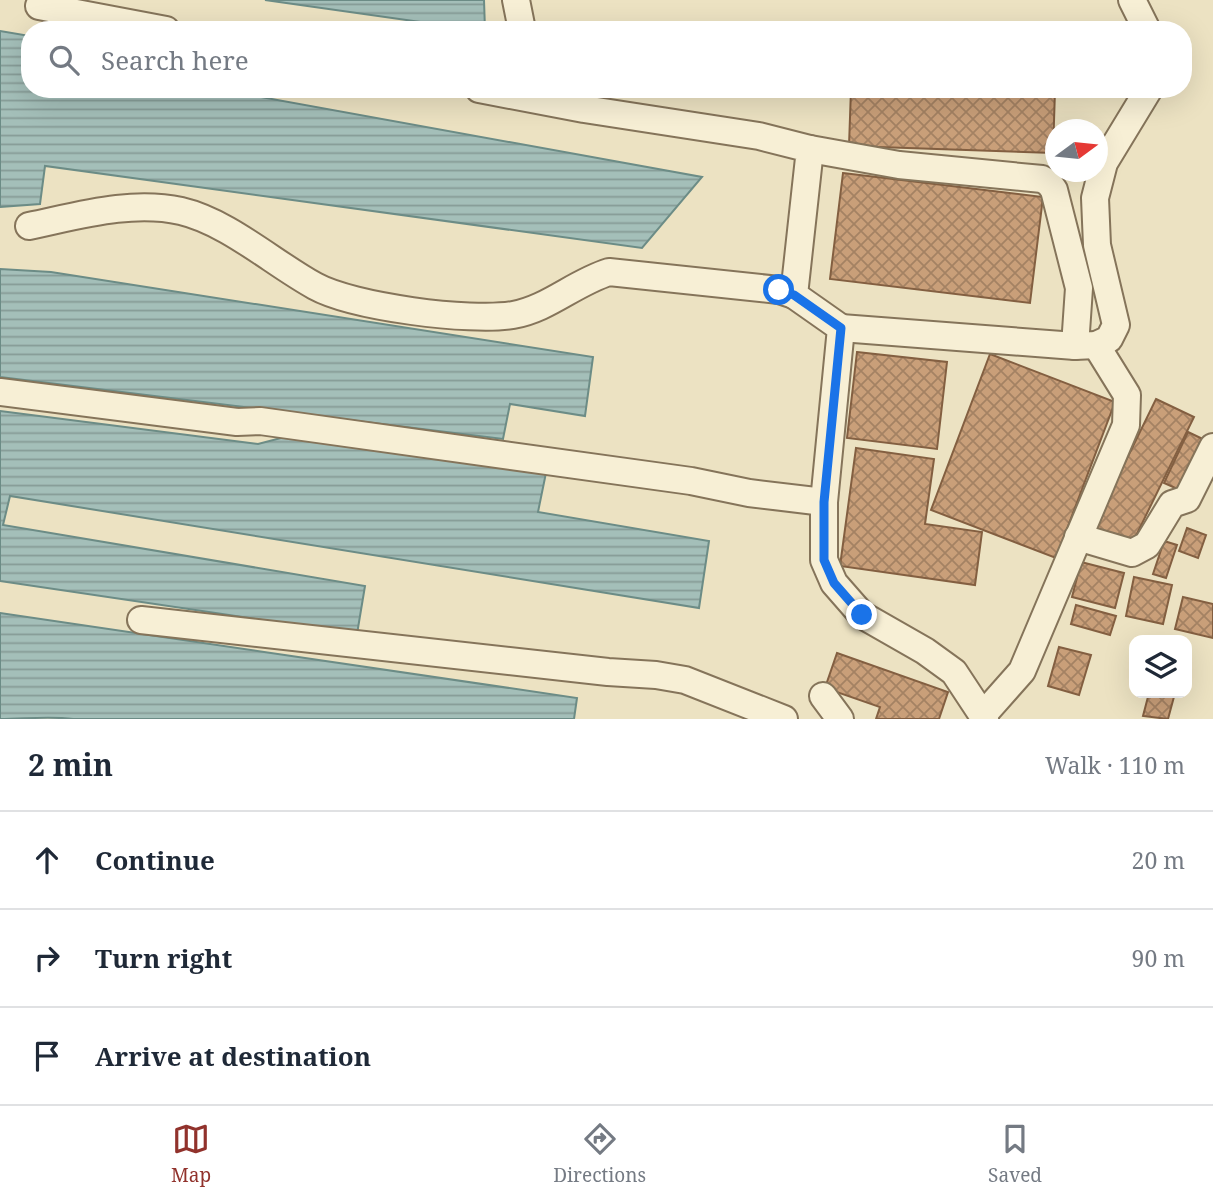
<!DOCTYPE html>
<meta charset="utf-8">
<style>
body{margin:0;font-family:"Noto Serif",serif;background:#f6f6f7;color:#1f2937}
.controls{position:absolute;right:21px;bottom:21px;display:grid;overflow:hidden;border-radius:14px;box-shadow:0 7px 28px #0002}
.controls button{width:63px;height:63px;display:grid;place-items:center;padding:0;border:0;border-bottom:2px solid #e0e1e3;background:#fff;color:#1f2937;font:35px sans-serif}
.compass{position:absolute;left:1045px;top:119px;width:63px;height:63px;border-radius:50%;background:#fff;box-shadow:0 7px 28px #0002;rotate:75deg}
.stop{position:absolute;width:21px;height:21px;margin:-16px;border:5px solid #1a73e8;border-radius:50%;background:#fff}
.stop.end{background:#1a73e8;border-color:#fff;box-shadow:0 2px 7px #0008}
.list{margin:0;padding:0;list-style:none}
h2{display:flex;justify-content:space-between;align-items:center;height:91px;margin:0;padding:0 28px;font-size:30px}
h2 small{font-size:23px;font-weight:400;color:#747a83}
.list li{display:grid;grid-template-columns:46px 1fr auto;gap:21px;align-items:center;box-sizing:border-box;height:98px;padding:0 28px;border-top:2px solid #e0e1e3}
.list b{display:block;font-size:26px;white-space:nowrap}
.list em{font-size:23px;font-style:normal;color:#747a83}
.icon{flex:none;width:38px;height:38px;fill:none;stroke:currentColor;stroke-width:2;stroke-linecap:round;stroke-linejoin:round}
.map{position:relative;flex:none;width:1213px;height:719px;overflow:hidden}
.search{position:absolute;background:#fff;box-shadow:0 7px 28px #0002;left:21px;right:21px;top:21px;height:77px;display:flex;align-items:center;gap:18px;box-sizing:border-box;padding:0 24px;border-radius:28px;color:#747a83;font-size:26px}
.sheet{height:385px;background:#fff}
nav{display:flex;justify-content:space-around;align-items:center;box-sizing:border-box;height:98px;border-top:2px solid #e0e1e3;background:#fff;font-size:19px;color:#747a83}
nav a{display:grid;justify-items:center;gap:4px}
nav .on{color:#91322c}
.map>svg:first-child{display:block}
.water{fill:url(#water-rules);stroke:#6c8c86;stroke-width:2}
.building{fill:url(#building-cross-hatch);stroke:#835f41;stroke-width:2}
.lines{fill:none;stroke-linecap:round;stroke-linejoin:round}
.minor-casing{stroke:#85745a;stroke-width:30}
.minor{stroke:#f7efd5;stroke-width:26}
.route{stroke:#1a73e8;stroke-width:9}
</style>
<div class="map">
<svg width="1213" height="719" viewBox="0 0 1213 719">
<defs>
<pattern id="water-rules" width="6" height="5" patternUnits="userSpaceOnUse" patternTransform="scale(1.75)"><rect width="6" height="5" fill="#a4bfb9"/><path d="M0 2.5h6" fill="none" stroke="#869b96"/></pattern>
<pattern id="building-cross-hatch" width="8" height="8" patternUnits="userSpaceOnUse" patternTransform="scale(1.75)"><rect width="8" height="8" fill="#c99f79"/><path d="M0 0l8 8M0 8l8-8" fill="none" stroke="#a48263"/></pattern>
</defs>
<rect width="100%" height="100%" fill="#ece2c2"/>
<!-- water -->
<g class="water">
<path d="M265,0H484L485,30H477Z"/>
<path d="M0,31L30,36V89H217L702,177L642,248L45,166L40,204L0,207Z"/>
<path d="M0,269L51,272L593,357L585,416L510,404L503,439L0,377Z"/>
<path d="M0,411L258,444L300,433L548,463L538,512L709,541L699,608L10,496L3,525L365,586L357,634L0,581Z"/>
<path d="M0,613L577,698L574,719H73C49,716 25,719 0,719Z"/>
</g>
<!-- building -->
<g class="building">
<path d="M851,89L1055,90L1053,153L849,146Z"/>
<path d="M843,173L1043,197L1030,303L830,279Z"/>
<path d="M857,352L947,362L937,449L847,438Z"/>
<path d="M990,354L1115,402L1056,558L931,510Z"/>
<path d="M1156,399L1194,417L1131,546L1093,528Z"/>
<path d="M1188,432L1207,441L1182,491L1164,483Z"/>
<path d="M856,448L934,459L925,524L982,532L975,585L840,566Z"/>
<path d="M1187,528L1206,535L1198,558L1179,551Z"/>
<path d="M1164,541L1177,545L1166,578L1153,574Z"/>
<path d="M1081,562L1124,573L1115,608L1072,597Z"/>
<path d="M1134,577L1172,585L1163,624L1126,616Z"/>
<path d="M1183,597L1213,604V638L1175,629Z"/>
<path d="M1076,605L1116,616L1110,635L1071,624Z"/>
<path d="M1059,647L1091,655L1079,695L1048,686Z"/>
<path d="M837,653L948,692L939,719H876L880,707L825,688Z"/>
<path d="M1149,693H1175L1168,719L1143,716Z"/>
</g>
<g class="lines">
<!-- minor casing -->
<g class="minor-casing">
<g id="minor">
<path d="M516,0L522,30"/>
<path d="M1132,0L1147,30"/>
<path d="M39,6L166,30"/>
<path d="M479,89L584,109L759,136L810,149L794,295L841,328L824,502V560L834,583L862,615L925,651L954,672L985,719"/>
<path d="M810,149L899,165L1042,179L1049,183L1054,190L1079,288L1075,346"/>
<path d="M29,226C78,216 130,200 181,211C228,222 273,263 315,286C353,307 470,322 513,315C548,309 574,283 609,272L779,290L794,295"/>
<path d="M841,328L1075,346L1096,345L1109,339L1116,325L1097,245L1095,198L1104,163L1149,89"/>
<path d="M0,392L237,422L260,421L691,481L749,493L824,502"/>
<path d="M1078,537L1132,553L1147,545L1172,504L1187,499L1213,447"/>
<path d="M141,620L608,672L656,675L685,680L784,719"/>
<path d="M823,696L840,719"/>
<path d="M983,715L1022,671L1126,425L1127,395L1096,345"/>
</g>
</g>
<!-- minor -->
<use href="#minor" class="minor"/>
</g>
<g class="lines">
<!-- route -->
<path class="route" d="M779,290L794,295L841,328L824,502V560L834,583L862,615"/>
</g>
</svg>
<div class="controls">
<button><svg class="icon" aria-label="layers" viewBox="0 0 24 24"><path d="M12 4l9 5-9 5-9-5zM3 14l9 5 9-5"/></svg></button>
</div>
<svg class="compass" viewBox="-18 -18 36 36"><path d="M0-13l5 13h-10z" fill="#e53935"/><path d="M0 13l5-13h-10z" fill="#747a83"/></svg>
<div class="stop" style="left:779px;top:290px"></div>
<div class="stop end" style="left:862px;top:615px"></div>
<div class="search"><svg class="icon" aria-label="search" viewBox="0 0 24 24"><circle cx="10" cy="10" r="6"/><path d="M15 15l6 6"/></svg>Search here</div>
</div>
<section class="sheet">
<h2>2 min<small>Walk · 110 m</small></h2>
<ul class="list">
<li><svg class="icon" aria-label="ahead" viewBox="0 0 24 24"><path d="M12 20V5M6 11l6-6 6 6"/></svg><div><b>Continue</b></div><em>20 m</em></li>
<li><svg class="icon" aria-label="right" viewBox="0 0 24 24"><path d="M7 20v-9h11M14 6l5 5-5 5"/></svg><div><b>Turn right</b></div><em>90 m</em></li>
<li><svg class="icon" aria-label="arrive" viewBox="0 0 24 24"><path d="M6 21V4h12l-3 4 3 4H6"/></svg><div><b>Arrive at destination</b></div></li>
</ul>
</section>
<nav>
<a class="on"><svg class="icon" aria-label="map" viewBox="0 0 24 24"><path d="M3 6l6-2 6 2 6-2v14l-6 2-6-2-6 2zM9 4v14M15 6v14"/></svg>Map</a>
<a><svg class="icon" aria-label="directions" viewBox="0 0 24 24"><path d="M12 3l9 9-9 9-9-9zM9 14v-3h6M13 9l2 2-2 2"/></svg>Directions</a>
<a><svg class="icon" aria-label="saved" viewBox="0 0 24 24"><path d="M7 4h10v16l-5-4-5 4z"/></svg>Saved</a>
</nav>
